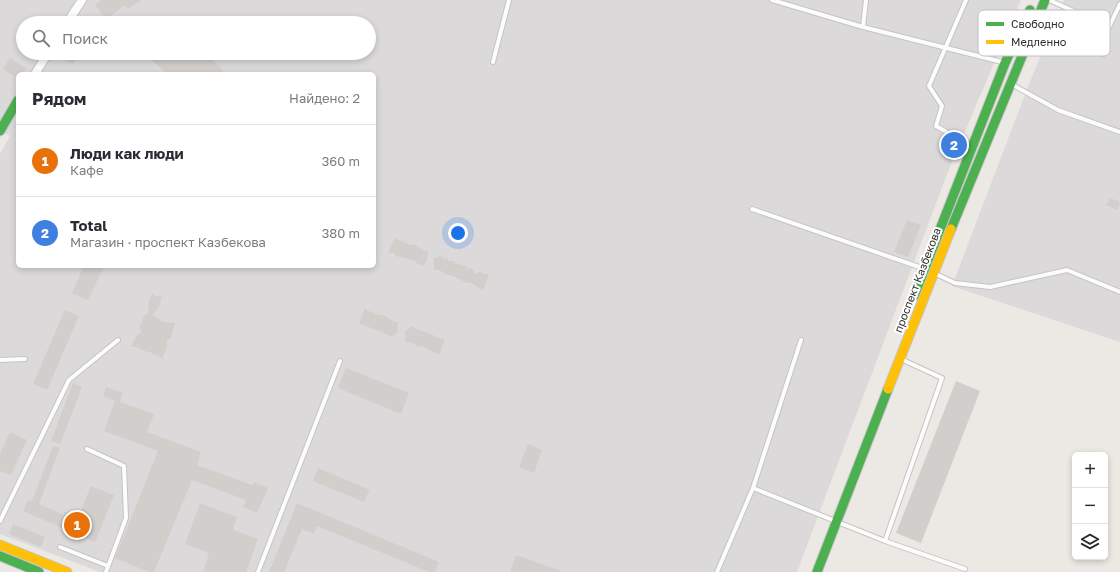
<!DOCTYPE html>
<html lang="ru">
<meta charset="utf-8">
<style>
body{margin:0;font-family:"Golos Text",sans-serif;background:#f7f7f7;color:#2b2b33}
.controls{position:absolute;right:12px;bottom:12px;display:grid;overflow:hidden;border-radius:6px;box-shadow:0 2px 6px #0003}
.controls button{width:36px;height:36px;display:grid;place-items:center;padding:0;border:0;border-bottom:1px solid #e1e1e2;background:#fff;color:#2b2b33;font:20px sans-serif}
.you{position:absolute;left:458px;top:233px;width:14px;height:14px;margin:-10px;border:3px solid #fff;border-radius:50%;background:#1a73e8;box-shadow:0 0 0 6px #1a73e833}
.badge{display:grid;place-items:center;width:26px;height:26px;border-radius:50%;background:#706f6e;color:#fff;font-size:13px;font-weight:700}
.pin{position:absolute;translate:-50% -50%;border:2px solid #fff;box-shadow:0 1px 4px #0006}
.list{margin:0;padding:0;list-style:none}
h2{display:flex;justify-content:space-between;align-items:center;height:52px;margin:0;padding:0 16px;font-size:17px}
h2 small{font-size:13px;font-weight:400;color:#7c7c81}
.list li{display:grid;grid-template-columns:26px 1fr auto;gap:12px;align-items:center;box-sizing:border-box;height:72px;padding:0 16px;border-top:1px solid #e1e1e2}
.list b{display:block;font-size:15px;white-space:nowrap}
.list p{margin:0;font-size:13px;white-space:nowrap;color:#7c7c81}
.list em{font-size:13px;font-style:normal;color:#7c7c81}
.icon{flex:none;width:22px;height:22px;fill:none;stroke:currentColor;stroke-width:2;stroke-linecap:round;stroke-linejoin:round}
.map{position:relative;flex:none;width:1120px;height:572px;overflow:hidden}
.search{position:absolute;background:#fff;box-shadow:0 2px 6px #0003;left:16px;top:16px;width:360px;height:44px;display:flex;align-items:center;gap:10px;box-sizing:border-box;padding:0 14px;border-radius:22px;color:#7c7c81;font-size:15px}
.panel{position:absolute;background:#fff;box-shadow:0 2px 6px #0003;left:16px;top:72px;width:360px;height:196px;border-radius:6px}
.map>svg:first-child{display:block}
.industrial{fill:#dcd9db;fill-rule:evenodd}
.building{fill:#d1cecb}
.lines{fill:none;stroke-linecap:round;stroke-linejoin:round}
.lane-casing{stroke:#c5c4c5;stroke-width:6}
.street-casing{stroke:#c5c4c5;stroke-width:10}
.fast-casing{stroke:#c5c4c5;stroke-width:11}
.slow-casing{stroke:#c5c4c5;stroke-width:11}
.lane{stroke:#fcfcfb;stroke-width:4}
.street{stroke:#fcfcfb;stroke-width:8}
.fast{stroke:#4caf50;stroke-width:9}
.slow{stroke:#ffc107;stroke-width:9}
.labels{text-anchor:middle;dominant-baseline:central;stroke-width:4;stroke-linejoin:round;paint-order:stroke}
.street-label{font-size:11px;fill:#2e2e2e;stroke:#fff}
.key{fill:#fff;stroke:#c0c0c0;stroke-width:1}
.key-label{font-size:11px;fill:#2e2e2e}
</style>
<div class="map">
<svg width="1120" height="572" viewBox="0 0 1120 572">
<rect width="100%" height="100%" fill="#ece8e4"/>
<!-- industrial -->
<g class="industrial">
<path d="M0,0H1021L949,169L797,572H100L0,534V154L10,136L0,130ZM23,23H369V53H23ZM18,74H374V266H18Z"/>
<path d="M1064,0H1120V342L952,286L1029,84Z"/>
</g>
<!-- building -->
<g class="building">
<path d="M101,0H141L128,9L125,5L106,19L95,5Z"/>
<path d="M1049,39L1057,43L1051,57L1043,53Z"/>
<path d="M68,53H78L73,64L64,60Z"/>
<path d="M144,53H205L223,70L220,74H167Z"/>
<path d="M10,58L26,68L22,74H18V79L3,69Z"/>
<path d="M1110,198L1120,202L1118,210L1106,205Z"/>
<path d="M907,220L921,225L908,257L894,252Z"/>
<path d="M395,237L398,240L402,241L410,245H415L423,250L428,251L427,260L422,266L412,260L396,256L394,253H388Z"/>
<path d="M441,256L442,258L448,259V261H454L455,263L460,264L461,265L466,266L467,268L473,269L475,274L481,272L482,273L489,275L483,290L471,283H467L451,275H448L439,270H434V258Z"/>
<path d="M84,266H104L88,300L72,293Z"/>
<path d="M152,293L156,296L162,297L158,309L152,314L162,322L175,323L171,337L167,341V347L162,359L157,355H154L151,352H147L137,347H131L137,335L141,333L140,326L144,316L149,312L148,305Z"/>
<path d="M365,308L368,311L372,312L375,314L385,316L393,321L398,322L397,332L392,337L377,330L373,329L364,325L359,324Z"/>
<path d="M65,310L79,316L47,390L33,384Z"/>
<path d="M411,326L414,328L431,334L438,338L445,339L439,355L422,346L419,347L410,342H405V332Z"/>
<path d="M346,368L409,393L401,414L338,388Z"/>
<path d="M956,381L980,391L921,543L896,533Z"/>
<path d="M73,383L82,387L60,444L51,441Z"/>
<path d="M106,387L123,393L120,402L154,414L147,432L201,452L197,465L252,485L254,482L268,488L257,513L243,507L246,500L192,480L154,572H149L115,558L158,451L104,431L115,401L103,396Z"/>
<path d="M10,432L27,440L11,475L0,471V454Z"/>
<path d="M528,444L542,450L534,473L519,467Z"/>
<path d="M53,446L60,448L39,504L64,515L65,512L78,517L91,486L114,495L95,542L23,511L28,500L32,501Z"/>
<path d="M318,468L370,490L364,502L313,481Z"/>
<path d="M200,503L237,517L233,530L258,539L246,572H203L209,553L185,544Z"/>
<path d="M297,503L439,562L435,572H429L317,526L314,534L302,529L284,572H269Z"/>
<path d="M13,524L45,537L41,547L9,534Z"/>
<path d="M516,555L561,571V572H510Z"/>
</g>
<g class="lines">
<!-- lane casing -->
<g class="lane-casing">
<g id="lane">
<path d="M772,0L863,27L1002,62"/>
<path d="M966,0L929,86L942,106L936,126L970,145"/>
<path d="M1049,0L1109,27L1120,4"/>
<path d="M1037,25L1103,54"/>
<path d="M863,27L866,0"/>
<path d="M493,62L509,0"/>
<path d="M1013,85L1058,110L1120,132"/>
<path d="M752,209L922,268"/>
<path d="M936,274L955,283L990,287L1067,270L1120,292"/>
<path d="M801,340L753,488L885,541L965,569"/>
<path d="M0,360L25,359"/>
<path d="M87,449L124,466L126,518L106,572"/>
<path d="M0,521L69,380L118,340"/>
<path d="M885,541L942,378L903,360"/>
<path d="M60,547L108,566"/>
<path d="M258,572L340,361"/>
<path d="M717,572L753,488"/>
</g>
</g>
<!-- street casing -->
<g class="street-casing">
<g id="street">
<path d="M67,23L82,0"/>
<path d="M35,74L48,53"/>
</g>
</g>
<!-- fast casing -->
<g class="fast-casing">
<g id="fast">
<path d="M0,131L18,100"/>
<path d="M951,229L1045,0"/>
<path d="M914,296L1005,63L1030,10"/>
<path d="M0,556L39,572"/>
<path d="M817,572L888,389"/>
</g>
</g>
<!-- slow casing -->
<g class="slow-casing">
<g id="slow">
<path d="M888,389L951,229"/>
<path d="M0,545L67,572"/>
</g>
</g>
<!-- lane -->
<use href="#lane" class="lane"/>
<!-- street -->
<use href="#street" class="street"/>
<!-- fast -->
<use href="#fast" class="fast"/>
<!-- slow -->
<use href="#slow" class="slow"/>
</g>
<g class="labels">
<!-- street labels -->
<g class="street-label">
<text transform="translate(917 280) rotate(-69)">проспект Казбекова</text>
</g>
</g>
<!-- legend -->
<rect x="978" y="10" width="132" height="46" rx="6" class="key"/>
<rect x="986" y="22" width="18" height="4" fill="#4caf50"/>
<rect x="986" y="40" width="18" height="4" fill="#ffc107"/>
<g class="key-label">
<text x="1011" y="28">Свободно</text>
<text x="1011" y="46">Медленно</text>
</g>
</svg>
<div class="controls">
<button>+</button>
<button>−</button>
<button><svg class="icon" aria-label="layers" viewBox="0 0 24 24"><path d="M12 4l9 5-9 5-9-5zM3 14l9 5 9-5"/></svg></button>
</div>
<div class="you"></div>
<div class="pin badge" style="left:77px;top:525px;background:#e8710a">1</div>
<div class="pin badge" style="left:954px;top:145px;background:#3f7fe0">2</div>
<div class="search"><svg class="icon" aria-label="search" viewBox="0 0 24 24"><circle cx="10" cy="10" r="6"/><path d="M15 15l6 6"/></svg>Поиск</div>
<section class="panel">
<h2>Рядом<small>Найдено: 2</small></h2>
<ul class="list">
<li><span class="badge" style="background:#e8710a">1</span><div><b>Люди как люди</b><p>Кафе</p></div><em>360 m</em></li>
<li><span class="badge" style="background:#3f7fe0">2</span><div><b>Total</b><p>Магазин · проспект Казбекова</p></div><em>380 m</em></li>
</ul>
</section>
</div>
